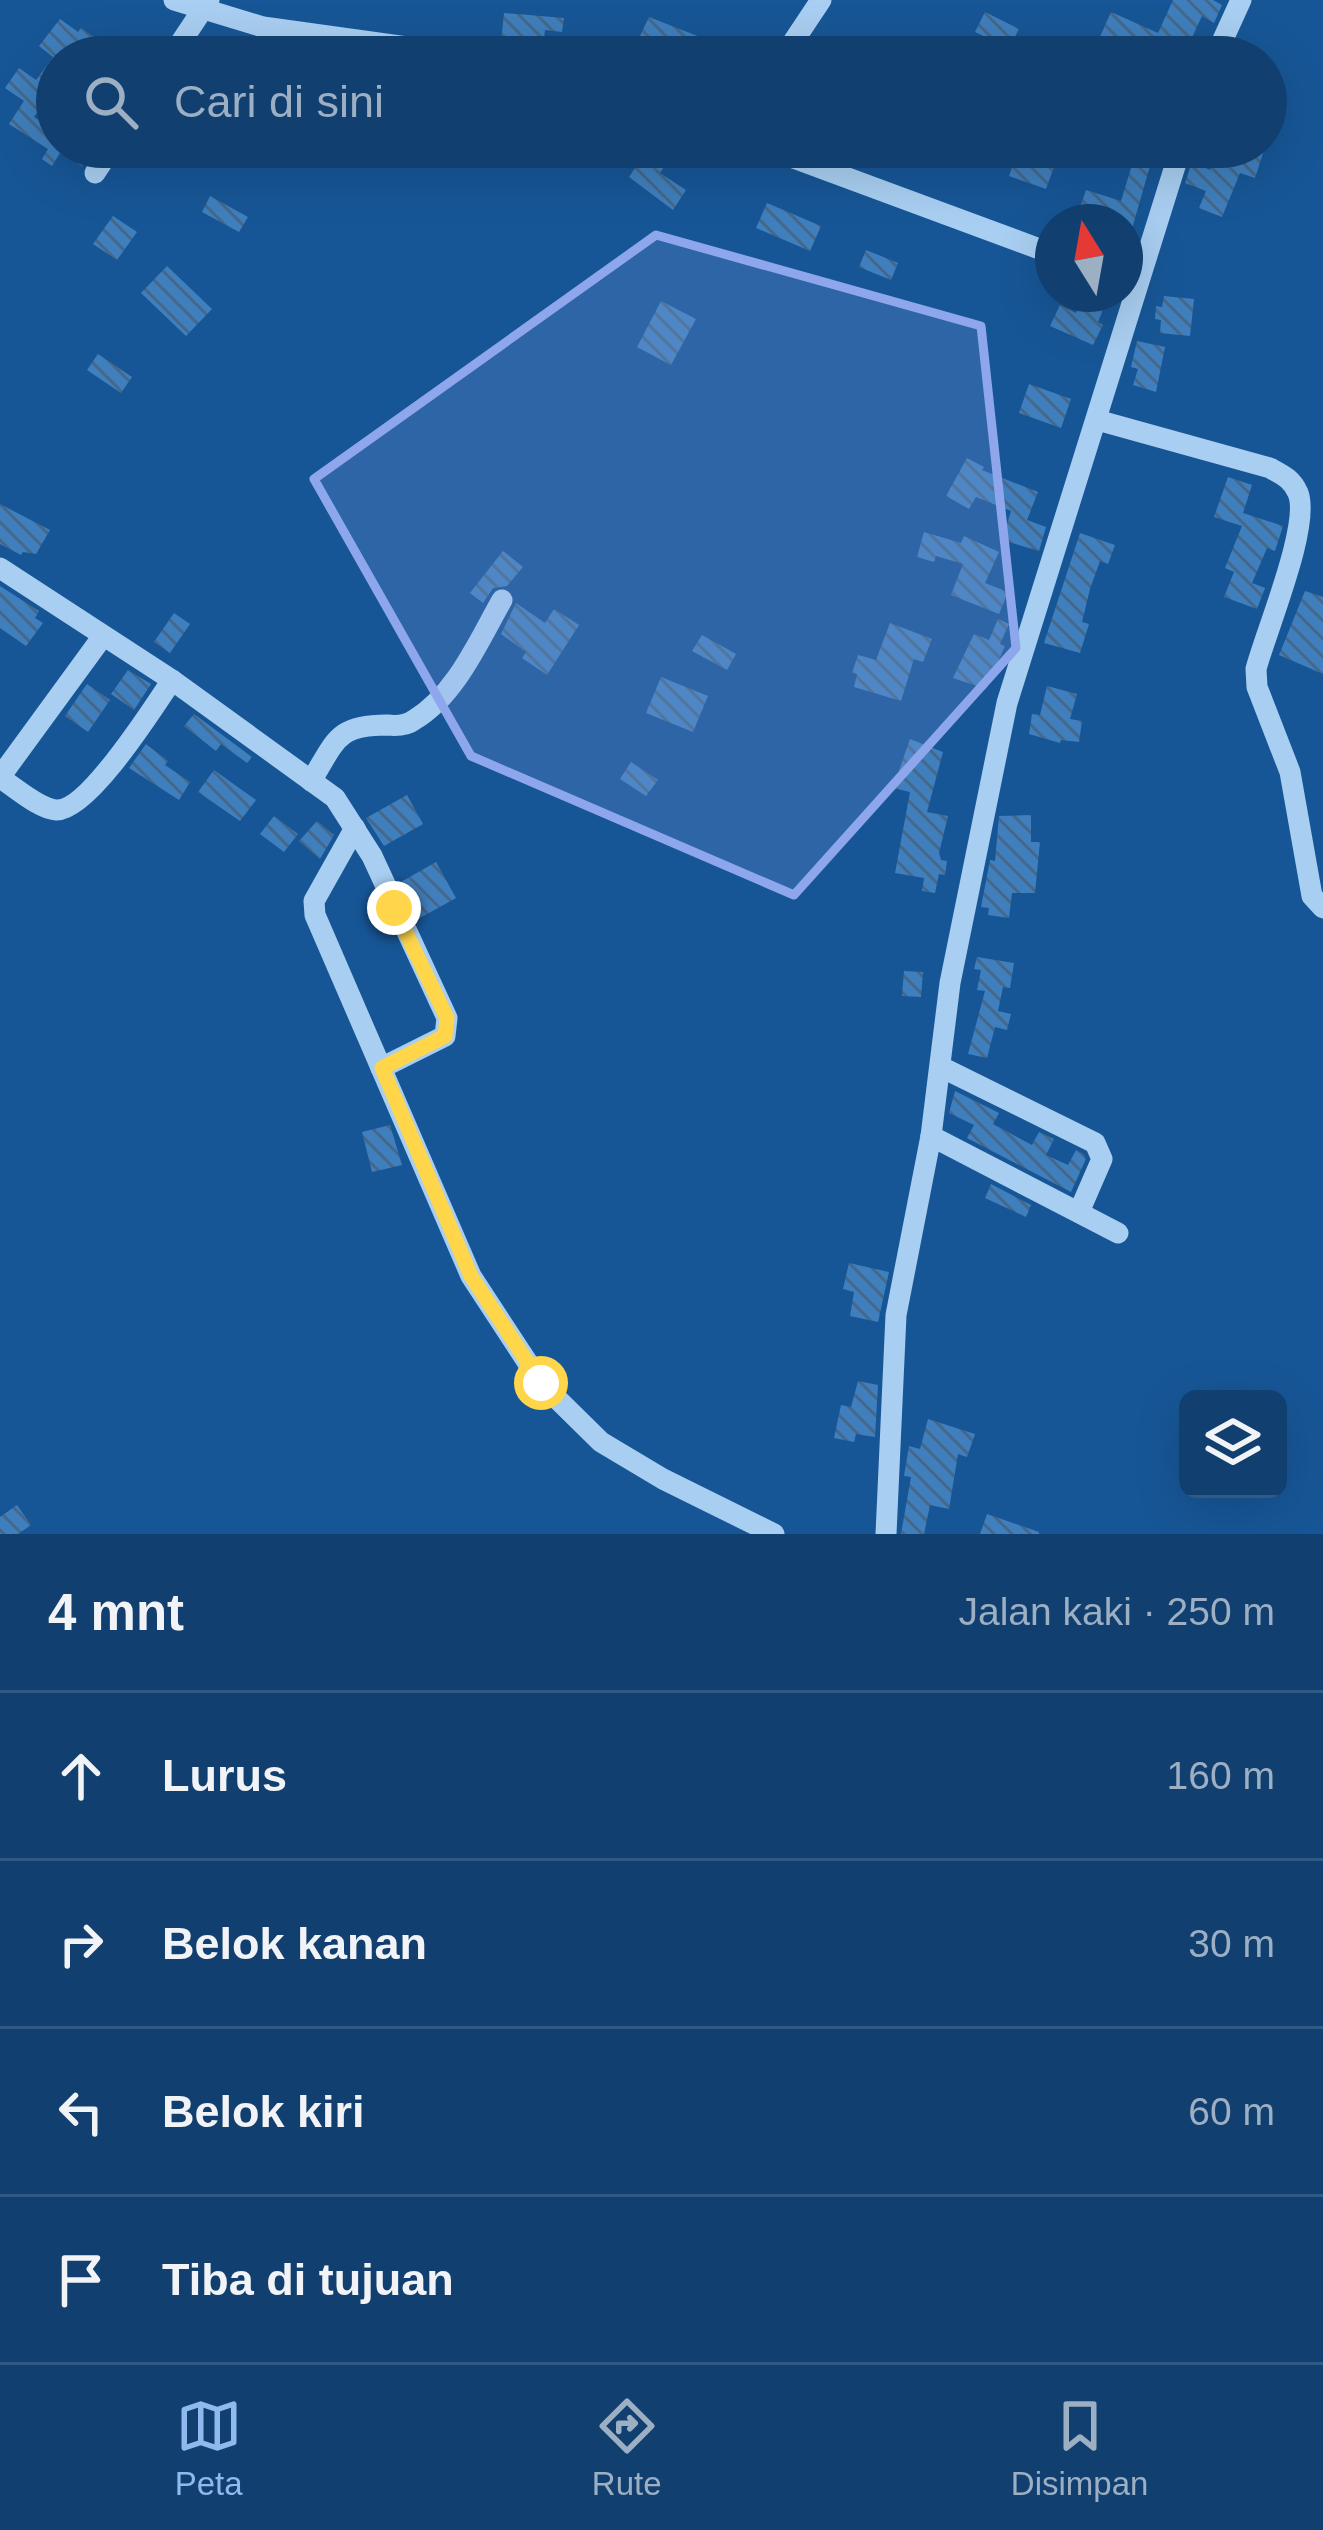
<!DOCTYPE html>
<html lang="id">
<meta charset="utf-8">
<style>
body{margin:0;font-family:Arial,sans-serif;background:#1e4b78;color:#f1f3f6}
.controls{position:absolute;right:36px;bottom:36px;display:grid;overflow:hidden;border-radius:18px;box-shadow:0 12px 48px #0002}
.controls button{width:108px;height:108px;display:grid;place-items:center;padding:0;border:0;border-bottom:3px solid #305983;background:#114070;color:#f1f3f6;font:60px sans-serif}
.compass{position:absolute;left:1035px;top:204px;width:108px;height:108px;border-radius:50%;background:#114070;box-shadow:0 12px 48px #0002;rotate:349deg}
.stop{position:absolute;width:36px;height:36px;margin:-27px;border:9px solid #ffd54a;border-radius:50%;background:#fff}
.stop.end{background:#ffd54a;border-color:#fff;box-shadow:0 3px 12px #0008}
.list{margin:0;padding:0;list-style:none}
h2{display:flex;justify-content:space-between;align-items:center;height:156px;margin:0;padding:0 48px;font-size:51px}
h2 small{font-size:39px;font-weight:400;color:#9cafc3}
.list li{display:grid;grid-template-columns:78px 1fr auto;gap:36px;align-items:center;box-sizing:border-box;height:168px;padding:0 48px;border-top:3px solid #305983}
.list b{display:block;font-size:45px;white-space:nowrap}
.list em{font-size:39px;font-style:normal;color:#9cafc3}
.icon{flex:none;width:66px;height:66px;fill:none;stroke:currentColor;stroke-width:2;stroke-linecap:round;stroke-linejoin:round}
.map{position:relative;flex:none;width:1323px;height:1534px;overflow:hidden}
.search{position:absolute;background:#114070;box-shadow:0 12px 48px #0002;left:36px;right:36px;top:36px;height:132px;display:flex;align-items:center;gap:30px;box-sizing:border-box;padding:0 42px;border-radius:66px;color:#9cafc3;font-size:45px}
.sheet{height:828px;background:#114070}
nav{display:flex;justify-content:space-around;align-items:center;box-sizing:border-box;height:168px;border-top:3px solid #305983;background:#114070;font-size:33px;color:#9cafc3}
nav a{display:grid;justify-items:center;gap:6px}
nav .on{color:#90b9f0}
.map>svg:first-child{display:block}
.building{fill:url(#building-back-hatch)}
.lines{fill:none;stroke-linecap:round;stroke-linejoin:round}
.minor{stroke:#a8cef1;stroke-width:21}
.route{stroke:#ffd54a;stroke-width:15}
.marked{fill:#8ea6ec;fill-opacity:0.2;stroke:#8ea6ec;stroke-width:9;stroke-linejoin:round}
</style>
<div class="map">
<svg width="1323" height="1534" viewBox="0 0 1323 1534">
<defs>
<pattern id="building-back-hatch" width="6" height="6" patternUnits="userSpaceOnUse" patternTransform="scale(3)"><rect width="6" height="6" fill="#3f7fbd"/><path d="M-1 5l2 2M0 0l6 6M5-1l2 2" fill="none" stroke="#45688a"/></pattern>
</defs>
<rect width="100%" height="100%" fill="#175696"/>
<!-- building -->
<g class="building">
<path d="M1173,0H1213L1222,5L1214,23L1202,16L1188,46L1201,52L1200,57H1104L1110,44L1099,39L1111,12L1158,33Z"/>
<path d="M985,12L1019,29L1009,48L975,32Z"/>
<path d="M504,13L564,18L562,32L545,30L543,47L501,43Z"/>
<path d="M649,17L700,37L695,48L711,57H630Z"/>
<path d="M60,19L78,32L81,28L120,56L130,39L157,54L156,57H57V83L34,117L57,132V147H83L91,152L82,166L60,153L52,166L42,159L48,149L9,124L24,101L5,88L19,68L36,80L53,57L39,46Z"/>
<path d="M649,147H677L660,173L686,190L673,210L629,177Z"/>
<path d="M1121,147H1161L1158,161L1152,159L1127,246L1125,222H1075L1086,190L1121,201L1135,155L1121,152Z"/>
<path d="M1218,147H1265L1255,178L1240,173L1222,217L1199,208L1206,191L1185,183L1192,162L1210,170Z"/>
<path d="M1017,154L1054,167L1046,189L1009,176Z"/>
<path d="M210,196L248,217L239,232L202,212Z"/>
<path d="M767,203L821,226L810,251L756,228Z"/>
<path d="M113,216L137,232L117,260L93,244Z"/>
<path d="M866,250L898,263L891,280L859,267Z"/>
<path d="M167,266L212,309L186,336L141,293Z"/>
<path d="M1084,294L1106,302L1098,322L1103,325L1093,345L1050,326L1060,305L1076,313Z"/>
<path d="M1164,296L1194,299L1190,336L1160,333L1161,320L1155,319L1156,306L1162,307Z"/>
<path d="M661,301L696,319L671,365L637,347Z"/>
<path d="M1137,341L1165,347L1156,392L1133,385L1138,369L1131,367Z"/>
<path d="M98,354L132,377L121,393L87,370Z"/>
<path d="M1029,384L1071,399L1061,428L1019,413Z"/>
<path d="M967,458L984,467L982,470L1038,492L1027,520L1046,527L1039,551L1002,540L1011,511L976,497L969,509L946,496Z"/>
<path d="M1228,477L1252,485L1243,513L1283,526L1275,551L1267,548L1252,583L1265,588L1257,609L1224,597L1234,572L1225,568L1242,526L1214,517Z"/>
<path d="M0,504L50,530L36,554L23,552L21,555L0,544Z"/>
<path d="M924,532L961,543L964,536L999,552L985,583L1008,592L999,614L951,595L963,564L936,556L934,562L917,557Z"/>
<path d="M1080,533L1115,545L1108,564L1100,561L1090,589L1082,622L1089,624L1080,653L1044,643Z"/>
<path d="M503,551L523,567L507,586L493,588L483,603L470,593Z"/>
<path d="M0,586L39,611L35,618L43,623L26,646L0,628Z"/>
<path d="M1305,591L1323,597V674L1279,655Z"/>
<path d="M516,603L545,623L554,609L579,625L547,675L522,658L526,652L501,634Z"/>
<path d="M174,613L190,624L170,653L154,642Z"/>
<path d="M998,619L1009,624L1000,644L1005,646L986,689L953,678L974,634L989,640Z"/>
<path d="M890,623L932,639L923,662L914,659L901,701L854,687L857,674L852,673L858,655L876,660Z"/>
<path d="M702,635L736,654L727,670L692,651Z"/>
<path d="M128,670L151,684L134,710L111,694Z"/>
<path d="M661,677L708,696L693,732L646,713Z"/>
<path d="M87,684L110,700L88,732L65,716Z"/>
<path d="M1047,686L1077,694L1070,719L1082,721L1079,742L1061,740L1060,743L1029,734L1032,714L1040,715Z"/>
<path d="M194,714L252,757L247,763L221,744L216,751L184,726Z"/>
<path d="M910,739L943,752L927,812L948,816L939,853L941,860L947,861L945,875L939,874L935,893L922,891L924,878L895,873L910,792L893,788Z"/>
<path d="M146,744L168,761L165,765L190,782L179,800L129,768Z"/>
<path d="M631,762L658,780L646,796L620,779Z"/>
<path d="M214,770L256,800L240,821L198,792Z"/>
<path d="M407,795L423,824L384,846L366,818Z"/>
<path d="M1031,815V842H1040L1035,893H1012L1009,918L988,915L989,908L981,907L990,860L995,861L999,816Z"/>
<path d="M274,816L298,834L284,852L260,834Z"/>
<path d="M317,821L334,835L320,859L299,841Z"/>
<path d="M436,862L456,898L418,919L401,882Z"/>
<path d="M977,957L1014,963L1010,988L1003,987L998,1011L1011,1014L1007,1030L995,1027L987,1058L968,1054L985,991L977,990L981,970L974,969Z"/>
<path d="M904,971L923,972L921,997L902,996Z"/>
<path d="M955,1091L999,1113L993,1124L1032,1145L1039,1132L1054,1139L1046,1155L1068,1165L1076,1150L1083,1154L1086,1159L1071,1192L967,1138L974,1125L949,1113Z"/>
<path d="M390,1125L402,1165L372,1172L362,1132Z"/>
<path d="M991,1184L1031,1205L1026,1217L985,1198Z"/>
<path d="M849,1263L889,1272L878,1322L850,1316L854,1292L843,1289Z"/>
<path d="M858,1381L878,1385L875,1437L856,1434L854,1442L834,1438L841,1405L851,1407Z"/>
<path d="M928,1419L975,1434L967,1457L958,1454L949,1509L930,1505L924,1534H901L911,1477L904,1476L909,1446L920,1449Z"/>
<path d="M17,1505L31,1525L18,1534H0V1517Z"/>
<path d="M987,1514L1039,1532V1534H980Z"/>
</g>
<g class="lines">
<!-- minor -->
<g class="minor">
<path d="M174,0L263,27L479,57"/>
<path d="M171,57L209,0"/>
<path d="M783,57L821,0"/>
<path d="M1215,57L1241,0"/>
<path d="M764,147L1053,254"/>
<path d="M95,173L112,147"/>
<path d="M1097,420L1270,468C1283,475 1292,479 1298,493C1311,525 1266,631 1256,669L1257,687L1290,772L1312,896L1323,908"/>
<path d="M0,568L172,680L335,798L372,856L447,1018L445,1036L381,1068"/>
<path d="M0,777L103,636"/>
<path d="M0,778C15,787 39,809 56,810C88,812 155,705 172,680"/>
<path d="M311,781C336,741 336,725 387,725C396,726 406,726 414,720C456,695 479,640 502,600"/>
<path d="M355,828L314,901L315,915L471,1276L541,1383L601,1442L663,1479L774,1534"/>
<path d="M941,1067L1095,1143L1102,1159L1079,1212"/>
<path d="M931,1136L1118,1233"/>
<path d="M886,1534L896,1315L931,1136L950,983L1007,703L1181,147"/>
</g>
</g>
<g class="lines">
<!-- route -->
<path class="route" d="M394,908L447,1018L445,1036L382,1068L471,1276L541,1383"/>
</g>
<!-- marked area -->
<path class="marked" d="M656,235L981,326L1016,648L794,895L471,756L314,479Z"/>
</svg>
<div class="controls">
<button><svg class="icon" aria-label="layers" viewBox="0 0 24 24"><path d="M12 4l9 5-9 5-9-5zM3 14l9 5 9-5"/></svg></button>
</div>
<svg class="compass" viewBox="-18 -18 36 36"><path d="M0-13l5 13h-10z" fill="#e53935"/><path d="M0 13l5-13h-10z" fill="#9cafc3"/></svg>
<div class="stop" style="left:541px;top:1383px"></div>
<div class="stop end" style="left:394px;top:908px"></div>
<div class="search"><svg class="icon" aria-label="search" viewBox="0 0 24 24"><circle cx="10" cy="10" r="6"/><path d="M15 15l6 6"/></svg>Cari di sini</div>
</div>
<section class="sheet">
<h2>4 mnt<small>Jalan kaki · 250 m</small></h2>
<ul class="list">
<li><svg class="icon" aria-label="ahead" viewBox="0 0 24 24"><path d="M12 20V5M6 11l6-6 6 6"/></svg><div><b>Lurus</b></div><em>160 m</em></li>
<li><svg class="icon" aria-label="right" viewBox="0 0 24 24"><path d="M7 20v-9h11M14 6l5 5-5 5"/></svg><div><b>Belok kanan</b></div><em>30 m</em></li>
<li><svg class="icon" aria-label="left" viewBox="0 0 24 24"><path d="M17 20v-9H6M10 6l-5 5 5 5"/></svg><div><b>Belok kiri</b></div><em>60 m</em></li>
<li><svg class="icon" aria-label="arrive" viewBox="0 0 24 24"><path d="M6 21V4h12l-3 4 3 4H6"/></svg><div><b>Tiba di tujuan</b></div></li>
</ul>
</section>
<nav>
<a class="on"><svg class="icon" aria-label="map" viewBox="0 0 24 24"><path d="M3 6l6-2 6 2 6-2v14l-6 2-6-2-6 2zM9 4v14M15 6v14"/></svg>Peta</a>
<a><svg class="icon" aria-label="directions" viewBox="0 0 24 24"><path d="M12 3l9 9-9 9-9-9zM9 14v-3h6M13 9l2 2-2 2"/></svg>Rute</a>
<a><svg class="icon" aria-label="saved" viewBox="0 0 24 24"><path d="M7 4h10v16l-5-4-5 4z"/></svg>Disimpan</a>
</nav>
